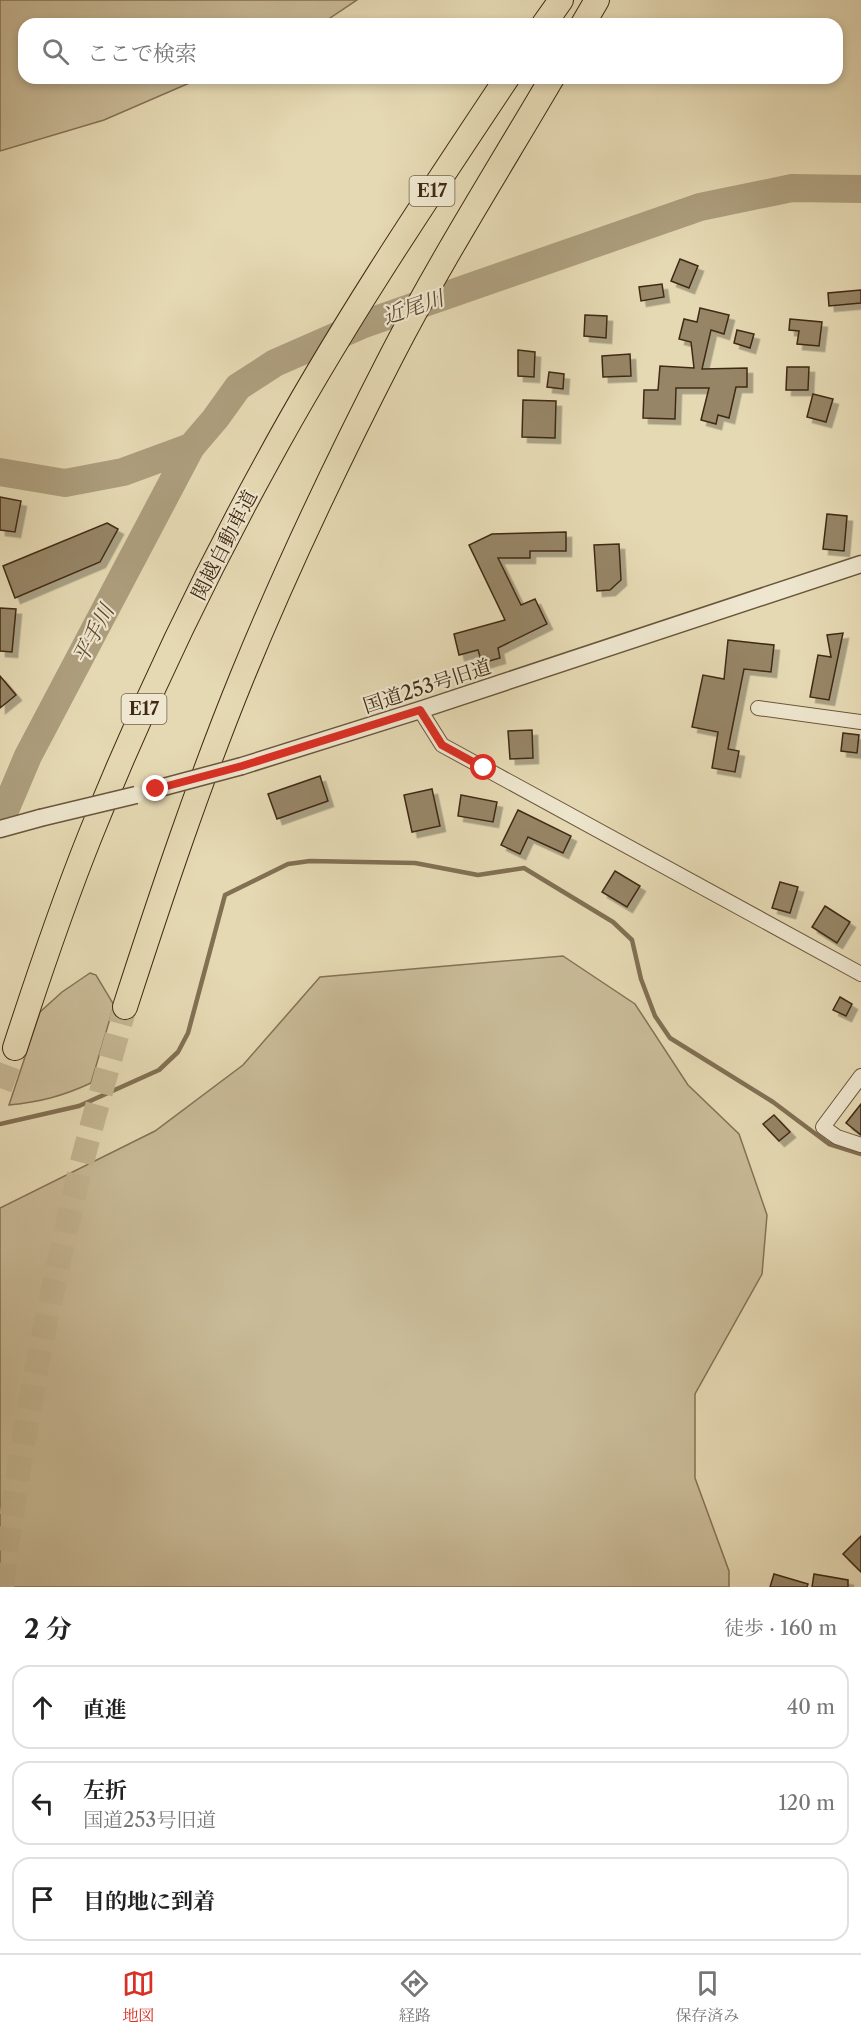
<!DOCTYPE html>
<html lang="ja">
<meta charset="utf-8">
<style>
body{margin:0;font-family:"Libre Caslon Text","Noto Serif JP",serif;background:#f6f6f6;color:#222}
.stop{position:absolute;width:18px;height:18px;margin:-14px;border:4px solid #d93025;border-radius:50%;background:#fff}
.stop.end{background:#d93025;border-color:#fff;box-shadow:0 2px 6px #0008}
.list{margin:0;padding:0;list-style:none}
h2{display:flex;justify-content:space-between;align-items:center;height:78px;margin:0;padding:0 24px;font-size:26px}
h2 small{font-size:20px;font-weight:400;color:#767676}
.list li{display:grid;grid-template-columns:39px 1fr auto;gap:18px;align-items:center;box-sizing:border-box;height:84px;margin:0 12px 12px;padding:0 12px;border:2px solid #e0e0e0;border-radius:18px}
.list b{display:block;font-size:22px;white-space:nowrap}
.list p{margin:0;font-size:20px;white-space:nowrap;color:#767676}
.list em{font-size:20px;font-style:normal;color:#767676}
.icon{flex:none;width:33px;height:33px;fill:none;stroke:currentColor;stroke-width:2;stroke-linecap:round;stroke-linejoin:round}
.map{position:relative;flex:none;width:861px;height:1587px;overflow:hidden}
.search{position:absolute;background:#fff;box-shadow:0 3px 9px #0003;left:18px;right:18px;top:18px;height:66px;display:flex;align-items:center;gap:15px;box-sizing:border-box;padding:0 21px;border-radius:18px;color:#767676;font-size:22px}
.sheet{height:366px;background:#fff}
nav{display:flex;justify-content:space-around;align-items:center;box-sizing:border-box;height:84px;border-top:2px solid #e0e0e0;background:#fff;font-size:16px;color:#767676}
nav a{display:grid;justify-items:center;gap:3px}
nav .on{color:#d93025}
.map>svg:first-child{display:block}
.green{fill:#c9bb98;stroke:#857256;stroke-width:1.5}
.lines{fill:none;stroke-linecap:round;stroke-linejoin:round}
.stream{stroke:#827053;stroke-width:4.5}
.river{stroke:#ad9e7d;stroke-width:28}
.building{fill:#968566;stroke:#412a13;stroke-width:1.5;filter:url(#shadow)}
.motorway-tunnel{stroke:#c4b693;stroke-width:24;stroke-dasharray:24 12;stroke-linecap:butt}
.minor-casing{stroke:#6a563b;stroke-width:16}
.tertiary-casing{stroke:#6a563b;stroke-width:19}
.motorway-casing{stroke:#412a13;stroke-width:26}
.minor{stroke:#eee6ce;stroke-width:14}
.tertiary{stroke:#eee6ce;stroke-width:16}
.motorway{stroke:#e5d9b3;stroke-width:24}
.tertiary-bridge-casing{stroke:#6a563b;stroke-width:19;stroke-linecap:butt}
.tertiary-bridge{stroke:#eee6ce;stroke-width:16}
.route{stroke:#d93025;stroke-width:8}
.labels{text-anchor:middle;dominant-baseline:central;stroke-width:4.5;stroke-linejoin:round;paint-order:stroke}
.shield{fill:#eee6ce;stroke:#75624b;stroke-width:1.5}
.shield-label{font-size:18px;font-weight:bold;fill:#412a13}
.street-label{font-size:20px;fill:#412a13;stroke:#eee6ce}
.water-label{font-size:21px;font-style:italic;fill:#5c472e;stroke:#eee6ce}
</style>
<div class="map">
<svg width="861" height="1587" viewBox="0 0 861 1587">
<defs>
<filter id="shadow"><feDropShadow dx="5.5" dy="5.5" stdDeviation="0" flood-color="#0004"/></filter>
</defs>
<rect width="100%" height="100%" fill="#e5d9b3"/>
<filter id="stains"><feTurbulence type="fractalNoise" baseFrequency=".00333" numOctaves="4"/><feColorMatrix values="0 0 0 0 .2 0 0 0 0 .09 0 0 0 0 .02 0 0 0 .5 -.17"/></filter>
<radialGradient id="worn" r=".72"><stop offset=".6" stop-color="#630" stop-opacity="0"/><stop offset="1" stop-color="#630" stop-opacity=".3"/></radialGradient>
<!-- green -->
<g class="green">
<path d="M0,0H357L321,24H24V78H201L104,120L0,151Z"/>
<path d="M563,956L635,1004L688,1085L739,1134L767,1215L762,1274L695,1394V1478L729,1571V1587H0V1208L155,1131L243,1065L320,977Z"/>
<path d="M90,973L96,975L114,1005L91,1083C63,1096 40,1102 9,1105L40,1012L62,992Z"/>
</g>
<g class="lines">
<!-- stream -->
<path class="stream" d="M0,1124L79,1106L159,1070L178,1052L188,1033L225,895L288,864L310,861L415,863L478,875L524,868L613,922L632,940L641,979L655,1016L670,1038L773,1102L829,1144L861,1154"/>
<!-- river -->
<g class="river">
<path d="M0,472L65,483L123,472L191,447L215,419L238,387L275,363L364,324L700,207L792,188L861,189"/>
<path d="M0,822L28,756L191,447"/>
</g>
</g>
<!-- building -->
<g class="building">
<path d="M680,259L698,266L689,288L671,281Z"/>
<path d="M662,284L664,297L641,301L639,287Z"/>
<path d="M861,290V303L829,306L828,293Z"/>
<path d="M700,308L729,315L724,334L711,330L702,369L747,368V387H736L729,418L718,415L716,424L701,420L709,388H676L675,419L643,418L644,390H658L660,366L694,368L691,342L679,339L684,319L697,322Z"/>
<path d="M585,315L607,316L606,338L584,336Z"/>
<path d="M790,319L822,322L819,346L797,344L799,331L789,330Z"/>
<path d="M737,330L754,334L750,348L734,343Z"/>
<path d="M518,350L535,352L534,377L518,376Z"/>
<path d="M630,354L631,376L603,377L602,356Z"/>
<path d="M787,367H809L808,390H786Z"/>
<path d="M549,372L564,374L563,389L547,387Z"/>
<path d="M813,394L833,399L826,422L807,417Z"/>
<path d="M523,400L556,401L555,438L522,437Z"/>
<path d="M0,497L21,501L15,532L0,530Z"/>
<path d="M827,514L847,516L844,551L823,549Z"/>
<path d="M107,523L118,529L100,562L15,598L3,566Z"/>
<path d="M566,532V551H530V558H498L521,605L535,599L547,624L498,648L500,658L482,663L478,650L459,655L454,634L505,620L469,545L492,534Z"/>
<path d="M619,544L621,580L610,590L597,591L594,545Z"/>
<path d="M0,608L16,609L12,652L0,651Z"/>
<path d="M843,633L829,700L810,697L818,655L831,657L827,635Z"/>
<path d="M728,640L774,645L771,672L744,669L728,749L739,751L735,772L712,768L718,732L692,727L703,675L724,679Z"/>
<path d="M0,676L16,695L0,708Z"/>
<path d="M532,730L533,758L510,759L508,731Z"/>
<path d="M843,733L859,735L857,753L841,751Z"/>
<path d="M320,776L328,801L277,819L268,794Z"/>
<path d="M432,789L440,826L412,832L404,795Z"/>
<path d="M461,795L497,802L493,822L458,816Z"/>
<path d="M518,810L571,836L563,853L528,837L520,854L501,845Z"/>
<path d="M615,871L640,886L627,907L602,892Z"/>
<path d="M780,882L798,887L790,913L772,908Z"/>
<path d="M825,906L850,922L837,943L812,927Z"/>
<path d="M840,997L852,1004L846,1016L833,1010Z"/>
<path d="M861,1104V1135L846,1123Z"/>
<path d="M774,1115L790,1132L779,1141L763,1124Z"/>
<path d="M861,1536V1572L843,1554Z"/>
<path d="M774,1574L808,1584L807,1587H770Z"/>
<path d="M814,1574L848,1580V1587H812Z"/>
</g>
<g class="lines">
<!-- motorway-tunnel -->
<g class="motorway-tunnel">
<path d="M0,1088L15,1048"/>
<path d="M2,1587C19,1447 47,1308 80,1170C94,1115 110,1061 125,1007"/>
</g>
<!-- minor casing -->
<g class="minor-casing">
<g id="minor">
<path d="M758,708L861,722"/>
<path d="M420,710L442,745L861,974"/>
<path d="M861,1076L823,1127L837,1137L861,1145"/>
</g>
</g>
<!-- tertiary casing -->
<g class="tertiary-casing">
<g id="tertiary">
<path d="M242,766L420,710L861,564"/>
<path d="M0,829L40,818"/>
</g>
</g>
<!-- motorway casing -->
<g class="motorway-casing">
<g id="motorway">
<path d="M544,24L561,0"/>
<path d="M583,24L597,0"/>
<path d="M125,1007C161,896 198,785 242,677C287,567 338,460 392,355C441,260 498,170 552,78"/>
<path d="M15,1048C38,977 62,906 90,836C141,709 200,584 266,464C338,331 423,204 507,78"/>
</g>
</g>
<!-- minor -->
<use href="#minor" class="minor"/>
<!-- tertiary -->
<use href="#tertiary" class="tertiary"/>
<!-- motorway -->
<use href="#motorway" class="motorway"/>
<!-- tertiary-bridge casing -->
<g class="tertiary-bridge-casing">
<g id="tertiary-bridge">
<path d="M156,789L242,766"/>
<path d="M40,818L136,795"/>
</g>
</g>
<!-- tertiary-bridge -->
<use href="#tertiary-bridge" class="tertiary-bridge"/>
</g>
<g class="lines">
<!-- route -->
<path class="route" d="M156,789L242,766L420,710L442,745L484,768"/>
</g>
<g class="labels">
<!-- shield labels -->
<g class="shield">
<rect x="409.5" y="176" width="45" height="30" rx="4.5"/>
<rect x="121.5" y="694" width="45" height="30" rx="4.5"/>
</g>
<g class="shield-label">
<text x="432" y="191">E17</text>
<text x="144" y="709">E17</text>
</g>
<!-- street labels -->
<g class="street-label">
<text transform="translate(224 545) rotate(-63)">関越自動車道</text>
<text transform="translate(427 686) rotate(-18)">国道253号旧道</text>
</g>
<!-- water labels -->
<g class="water-label">
<text transform="translate(413 307) rotate(-19)">近尾川</text>
<text transform="translate(93 634) rotate(-62)">平手川</text>
</g>
</g>
<rect width="100%" height="100%" filter="url(#stains)"/>
<rect width="100%" height="100%" fill="url(#worn)"/>
</svg>
<div class="stop" style="left:484px;top:768px"></div>
<div class="stop end" style="left:156px;top:789px"></div>
<div class="search"><svg class="icon" aria-label="search" viewBox="0 0 24 24"><circle cx="10" cy="10" r="6"/><path d="M15 15l6 6"/></svg>ここで検索</div>
</div>
<section class="sheet">
<h2>2 分<small>徒歩 · 160 m</small></h2>
<ul class="list">
<li><svg class="icon" aria-label="ahead" viewBox="0 0 24 24"><path d="M12 20V5M6 11l6-6 6 6"/></svg><div><b>直進</b></div><em>40 m</em></li>
<li><svg class="icon" aria-label="left" viewBox="0 0 24 24"><path d="M17 20v-9H6M10 6l-5 5 5 5"/></svg><div><b>左折</b><p>国道253号旧道</p></div><em>120 m</em></li>
<li><svg class="icon" aria-label="arrive" viewBox="0 0 24 24"><path d="M6 21V4h12l-3 4 3 4H6"/></svg><div><b>目的地に到着</b></div></li>
</ul>
</section>
<nav>
<a class="on"><svg class="icon" aria-label="map" viewBox="0 0 24 24"><path d="M3 6l6-2 6 2 6-2v14l-6 2-6-2-6 2zM9 4v14M15 6v14"/></svg>地図</a>
<a><svg class="icon" aria-label="directions" viewBox="0 0 24 24"><path d="M12 3l9 9-9 9-9-9zM9 14v-3h6M13 9l2 2-2 2"/></svg>経路</a>
<a><svg class="icon" aria-label="saved" viewBox="0 0 24 24"><path d="M7 4h10v16l-5-4-5 4z"/></svg>保存済み</a>
</nav>
